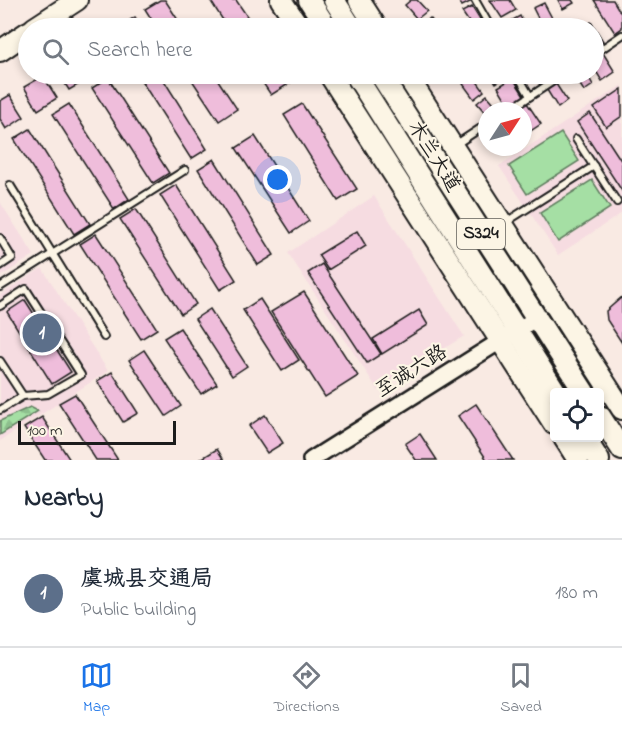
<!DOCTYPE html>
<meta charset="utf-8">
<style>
body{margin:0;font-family:"Indie Flower","LXGW WenKai TC",sans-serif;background:#f6f6f7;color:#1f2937}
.controls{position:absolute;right:18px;bottom:18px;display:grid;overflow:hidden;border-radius:6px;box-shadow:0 3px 9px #0003}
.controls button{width:54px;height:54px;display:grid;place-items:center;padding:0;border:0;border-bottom:2px solid #e0e1e3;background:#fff;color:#1f2937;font:30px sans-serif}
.compass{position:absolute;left:478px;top:102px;width:54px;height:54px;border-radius:50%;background:#fff;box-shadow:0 3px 9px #0003;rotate:54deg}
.scale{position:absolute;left:18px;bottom:15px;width:158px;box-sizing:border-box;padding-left:6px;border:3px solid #1c1c1c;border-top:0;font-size:16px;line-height:21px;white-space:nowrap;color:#1c1c1c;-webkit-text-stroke:4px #fcf5e5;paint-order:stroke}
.you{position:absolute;left:278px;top:180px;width:21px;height:21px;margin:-15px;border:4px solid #fff;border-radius:50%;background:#1a73e8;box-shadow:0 0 0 9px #1a73e833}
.badge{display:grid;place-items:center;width:39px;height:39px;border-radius:50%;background:#1a73e8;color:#fff;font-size:20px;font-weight:700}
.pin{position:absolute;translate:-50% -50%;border:3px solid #fff;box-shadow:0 2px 6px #0006}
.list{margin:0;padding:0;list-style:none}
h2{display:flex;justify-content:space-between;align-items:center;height:78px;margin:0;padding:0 24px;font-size:26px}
h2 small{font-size:20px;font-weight:400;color:#747a83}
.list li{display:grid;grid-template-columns:39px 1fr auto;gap:18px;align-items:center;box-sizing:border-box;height:108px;padding:0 24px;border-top:2px solid #e0e1e3}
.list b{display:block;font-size:22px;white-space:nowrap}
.list p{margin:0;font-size:20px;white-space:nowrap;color:#747a83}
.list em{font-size:20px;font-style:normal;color:#747a83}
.icon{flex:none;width:33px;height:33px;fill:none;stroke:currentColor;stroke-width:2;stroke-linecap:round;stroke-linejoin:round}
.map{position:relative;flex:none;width:622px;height:460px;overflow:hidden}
.search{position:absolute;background:#fff;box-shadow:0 3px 9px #0003;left:18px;right:18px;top:18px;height:66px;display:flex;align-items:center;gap:15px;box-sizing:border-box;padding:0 21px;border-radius:33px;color:#747a83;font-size:22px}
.sheet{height:186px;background:#fff}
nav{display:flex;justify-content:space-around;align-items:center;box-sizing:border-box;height:84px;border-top:2px solid #e0e1e3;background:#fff;font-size:16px;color:#747a83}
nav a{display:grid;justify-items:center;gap:3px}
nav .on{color:#1a73e8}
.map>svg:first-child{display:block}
.built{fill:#f6dce1}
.grass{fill:#a5dfa4;stroke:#607e60;stroke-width:1.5}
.forest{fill:url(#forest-firs);stroke:#607e60;stroke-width:1.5}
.building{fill:#efbddb;stroke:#1c1c1c;stroke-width:1.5}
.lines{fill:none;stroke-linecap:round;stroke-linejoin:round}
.service-casing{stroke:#1c1c1c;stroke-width:10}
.tertiary-casing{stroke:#1c1c1c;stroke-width:20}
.primary-casing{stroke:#1c1c1c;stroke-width:24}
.service{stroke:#fcf5e5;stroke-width:6}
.tertiary{stroke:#fcf5e5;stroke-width:15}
.primary{stroke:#fcf5e5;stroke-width:20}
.labels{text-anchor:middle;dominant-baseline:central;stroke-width:4.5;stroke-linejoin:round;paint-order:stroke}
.shield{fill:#fcf5e5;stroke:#5f5d58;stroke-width:1.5}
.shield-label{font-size:18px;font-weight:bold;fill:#1c1c1c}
.street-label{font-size:20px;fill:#1c1c1c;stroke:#fcf5e5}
</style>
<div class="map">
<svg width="622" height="460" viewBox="0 0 622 460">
<defs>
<pattern id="forest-firs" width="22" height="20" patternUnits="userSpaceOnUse" patternTransform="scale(1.5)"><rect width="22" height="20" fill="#a5dfa4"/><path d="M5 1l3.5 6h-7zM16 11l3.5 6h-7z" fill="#8dbf8d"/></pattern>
</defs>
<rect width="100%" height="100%" fill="#f9eae3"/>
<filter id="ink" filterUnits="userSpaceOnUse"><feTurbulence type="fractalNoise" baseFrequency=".0167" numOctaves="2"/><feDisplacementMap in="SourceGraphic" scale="12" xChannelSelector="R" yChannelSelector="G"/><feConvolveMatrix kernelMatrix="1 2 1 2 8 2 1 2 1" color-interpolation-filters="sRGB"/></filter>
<g filter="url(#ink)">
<!-- built -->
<g class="built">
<path d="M622,85V213L558,255L499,166Z"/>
<path d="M374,196L464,336L378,390L288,253Z"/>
<path d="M0,202L34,255L0,277Z"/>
<path d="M42,268L108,371L0,441V295Z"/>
</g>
<!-- grass -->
<g class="grass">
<path d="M561,133L579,161L527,194L509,166Z"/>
<path d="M592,180L610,208L558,242L540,213Z"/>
</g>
<!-- forest -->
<path class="forest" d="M30,407L38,411L0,435V421Z"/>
<!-- building -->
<g class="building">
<path d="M160,0H165L178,20L164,28H157L145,9Z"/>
<path d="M210,0H236L255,28H228Z"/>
<path d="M411,0H417L427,11L417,19L405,5Z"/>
<path d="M458,0H471L472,1L462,6Z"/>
<path d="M490,0H510L516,10L502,18Z"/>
<path d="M558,0H572L574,3L563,9Z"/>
<path d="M594,0H613L622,15V28L615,33Z"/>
<path d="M544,3L553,20L542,26L533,8Z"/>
<path d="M472,7L482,23L473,28L462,12Z"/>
<path d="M520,16L526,28H512L509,22Z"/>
<path d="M135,17L142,28H117Z"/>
<path d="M430,18L438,28H422L420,26Z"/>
<path d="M591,22L603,41L594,47V28H581Z"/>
<path d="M603,53L615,72L602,81L594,68V60Z"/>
<path d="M59,74H85L88,79L69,90Z"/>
<path d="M137,74H160L207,149L191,159Z"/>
<path d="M188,74H214L237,109L219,121Z"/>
<path d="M257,74H284L290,83L271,95Z"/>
<path d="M490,74H511L496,83Z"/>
<path d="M533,74H552L554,76L540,85Z"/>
<path d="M573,74H587L593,85L584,91Z"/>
<path d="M43,76L57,98L38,110L24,87Z"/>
<path d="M473,76L484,91L474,99L463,84Z"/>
<path d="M108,78L169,173L153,183L92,88Z"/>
<path d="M513,78L525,97L510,107L498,87Z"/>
<path d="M556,84L567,101L558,108L547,90Z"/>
<path d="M622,89V116L606,127L594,108Z"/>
<path d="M10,95L24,117L6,129L0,119V101Z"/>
<path d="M487,95L499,109L487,111V115L477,103Z"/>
<path d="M527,103L541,124L529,132L523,124V111H515Z"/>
<path d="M69,104L129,199L114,209L53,114Z"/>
<path d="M302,104L357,189L338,201L284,115Z"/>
<path d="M590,113L622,162V191L577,122Z"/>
<path d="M30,129L90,224L74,234L14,139Z"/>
<path d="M255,136L309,221L291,233L236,148Z"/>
<path d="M214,159L274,255L258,265L198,169Z"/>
<path d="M176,185L236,280L220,290L160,195Z"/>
<path d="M136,209L196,304L181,314L120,219Z"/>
<path d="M357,231L366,246L328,270L318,255Z"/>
<path d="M96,234L157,329L141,339L80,244Z"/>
<path d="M322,264L381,354L367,363L308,273Z"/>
<path d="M304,292L358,376L325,397L271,312Z"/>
<path d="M622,297V343L607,320L606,311Z"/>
<path d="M260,299L299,360L282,371L243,310Z"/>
<path d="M25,300L71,372L52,384L7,312Z"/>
<path d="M210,309L247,366L232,376L195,319Z"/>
<path d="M419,310L428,325L382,354L373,339Z"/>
<path d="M180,328L217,384L201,394L164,338Z"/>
<path d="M144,350L181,406L166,416L129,360Z"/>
<path d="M112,372L138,413L123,422L97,381Z"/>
<path d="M75,394L118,460H96L59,403Z"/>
<path d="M476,404L513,460H487L458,416Z"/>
<path d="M265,415L283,443L267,453L249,426Z"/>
<path d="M42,417L70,460H45L24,428Z"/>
<path d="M420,434L437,460H416L405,444Z"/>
<path d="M217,449L224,460H201V459Z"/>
</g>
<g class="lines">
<!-- service casing -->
<g class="service-casing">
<g id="service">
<path d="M475,0L491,28"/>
<path d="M594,54L622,35"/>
<path d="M517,74L530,96"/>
<path d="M508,111L564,74"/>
<path d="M576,139L617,202"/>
<path d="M455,145L487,124"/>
<path d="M10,185L104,337"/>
<path d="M506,222L594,166"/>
<path d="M0,238L12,258L0,266"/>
<path d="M0,287L185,170"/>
<path d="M0,306L26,289L81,375L48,394L23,396L0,361"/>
<path d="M0,410L23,396"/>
</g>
</g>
<!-- tertiary casing -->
<g class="tertiary-casing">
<path id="tertiary" d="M311,460L535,319"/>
</g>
<!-- primary casing -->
<g class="primary-casing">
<g id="primary">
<path d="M281,0L300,28"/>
<path d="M309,0L327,28"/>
<path d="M334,0L352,28"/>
<path d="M359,0L377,28"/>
<path d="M34,28L77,0"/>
<path d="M0,51L28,32"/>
<path d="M329,74L554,424"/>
<path d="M355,74L556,392"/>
<path d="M380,74L584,392"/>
<path d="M406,74L622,409"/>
<path d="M600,416L622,450"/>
<path d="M564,438L578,460"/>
<path d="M585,438L599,460"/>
</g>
</g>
<!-- service -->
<use href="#service" class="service"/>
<!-- tertiary -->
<use href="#tertiary" class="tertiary"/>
<!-- primary -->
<use href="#primary" class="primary"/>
</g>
</g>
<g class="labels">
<!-- shield labels -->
<rect class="shield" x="457" y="219" width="48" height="30" rx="4.5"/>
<g class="shield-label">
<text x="481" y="234">S324</text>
</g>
<!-- street labels -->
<g class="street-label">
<text transform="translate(433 157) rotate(58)">木兰大道</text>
<text transform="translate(412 372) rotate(-32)">至诚六路</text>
</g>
</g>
</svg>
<div class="controls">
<button><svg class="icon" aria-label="locate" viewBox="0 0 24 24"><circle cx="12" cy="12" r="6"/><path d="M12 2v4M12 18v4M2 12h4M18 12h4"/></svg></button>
</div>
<svg class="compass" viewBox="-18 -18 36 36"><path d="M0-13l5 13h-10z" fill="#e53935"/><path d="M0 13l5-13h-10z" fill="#747a83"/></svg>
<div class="scale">100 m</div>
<div class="you"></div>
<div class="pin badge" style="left:42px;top:333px;background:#5c6f8a">1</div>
<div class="search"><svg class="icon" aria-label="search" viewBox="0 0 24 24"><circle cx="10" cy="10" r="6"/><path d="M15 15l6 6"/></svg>Search here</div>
</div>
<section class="sheet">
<h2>Nearby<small></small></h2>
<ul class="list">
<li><span class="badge" style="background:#5c6f8a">1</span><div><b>虞城县交通局</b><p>Public building</p></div><em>180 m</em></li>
</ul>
</section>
<nav>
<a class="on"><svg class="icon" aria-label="map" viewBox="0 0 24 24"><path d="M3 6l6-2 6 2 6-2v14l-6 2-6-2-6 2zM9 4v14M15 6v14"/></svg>Map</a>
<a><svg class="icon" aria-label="directions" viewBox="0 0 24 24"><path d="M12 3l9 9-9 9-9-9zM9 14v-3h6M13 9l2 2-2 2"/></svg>Directions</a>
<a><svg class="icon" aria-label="saved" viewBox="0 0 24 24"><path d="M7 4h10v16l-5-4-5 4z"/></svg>Saved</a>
</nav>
